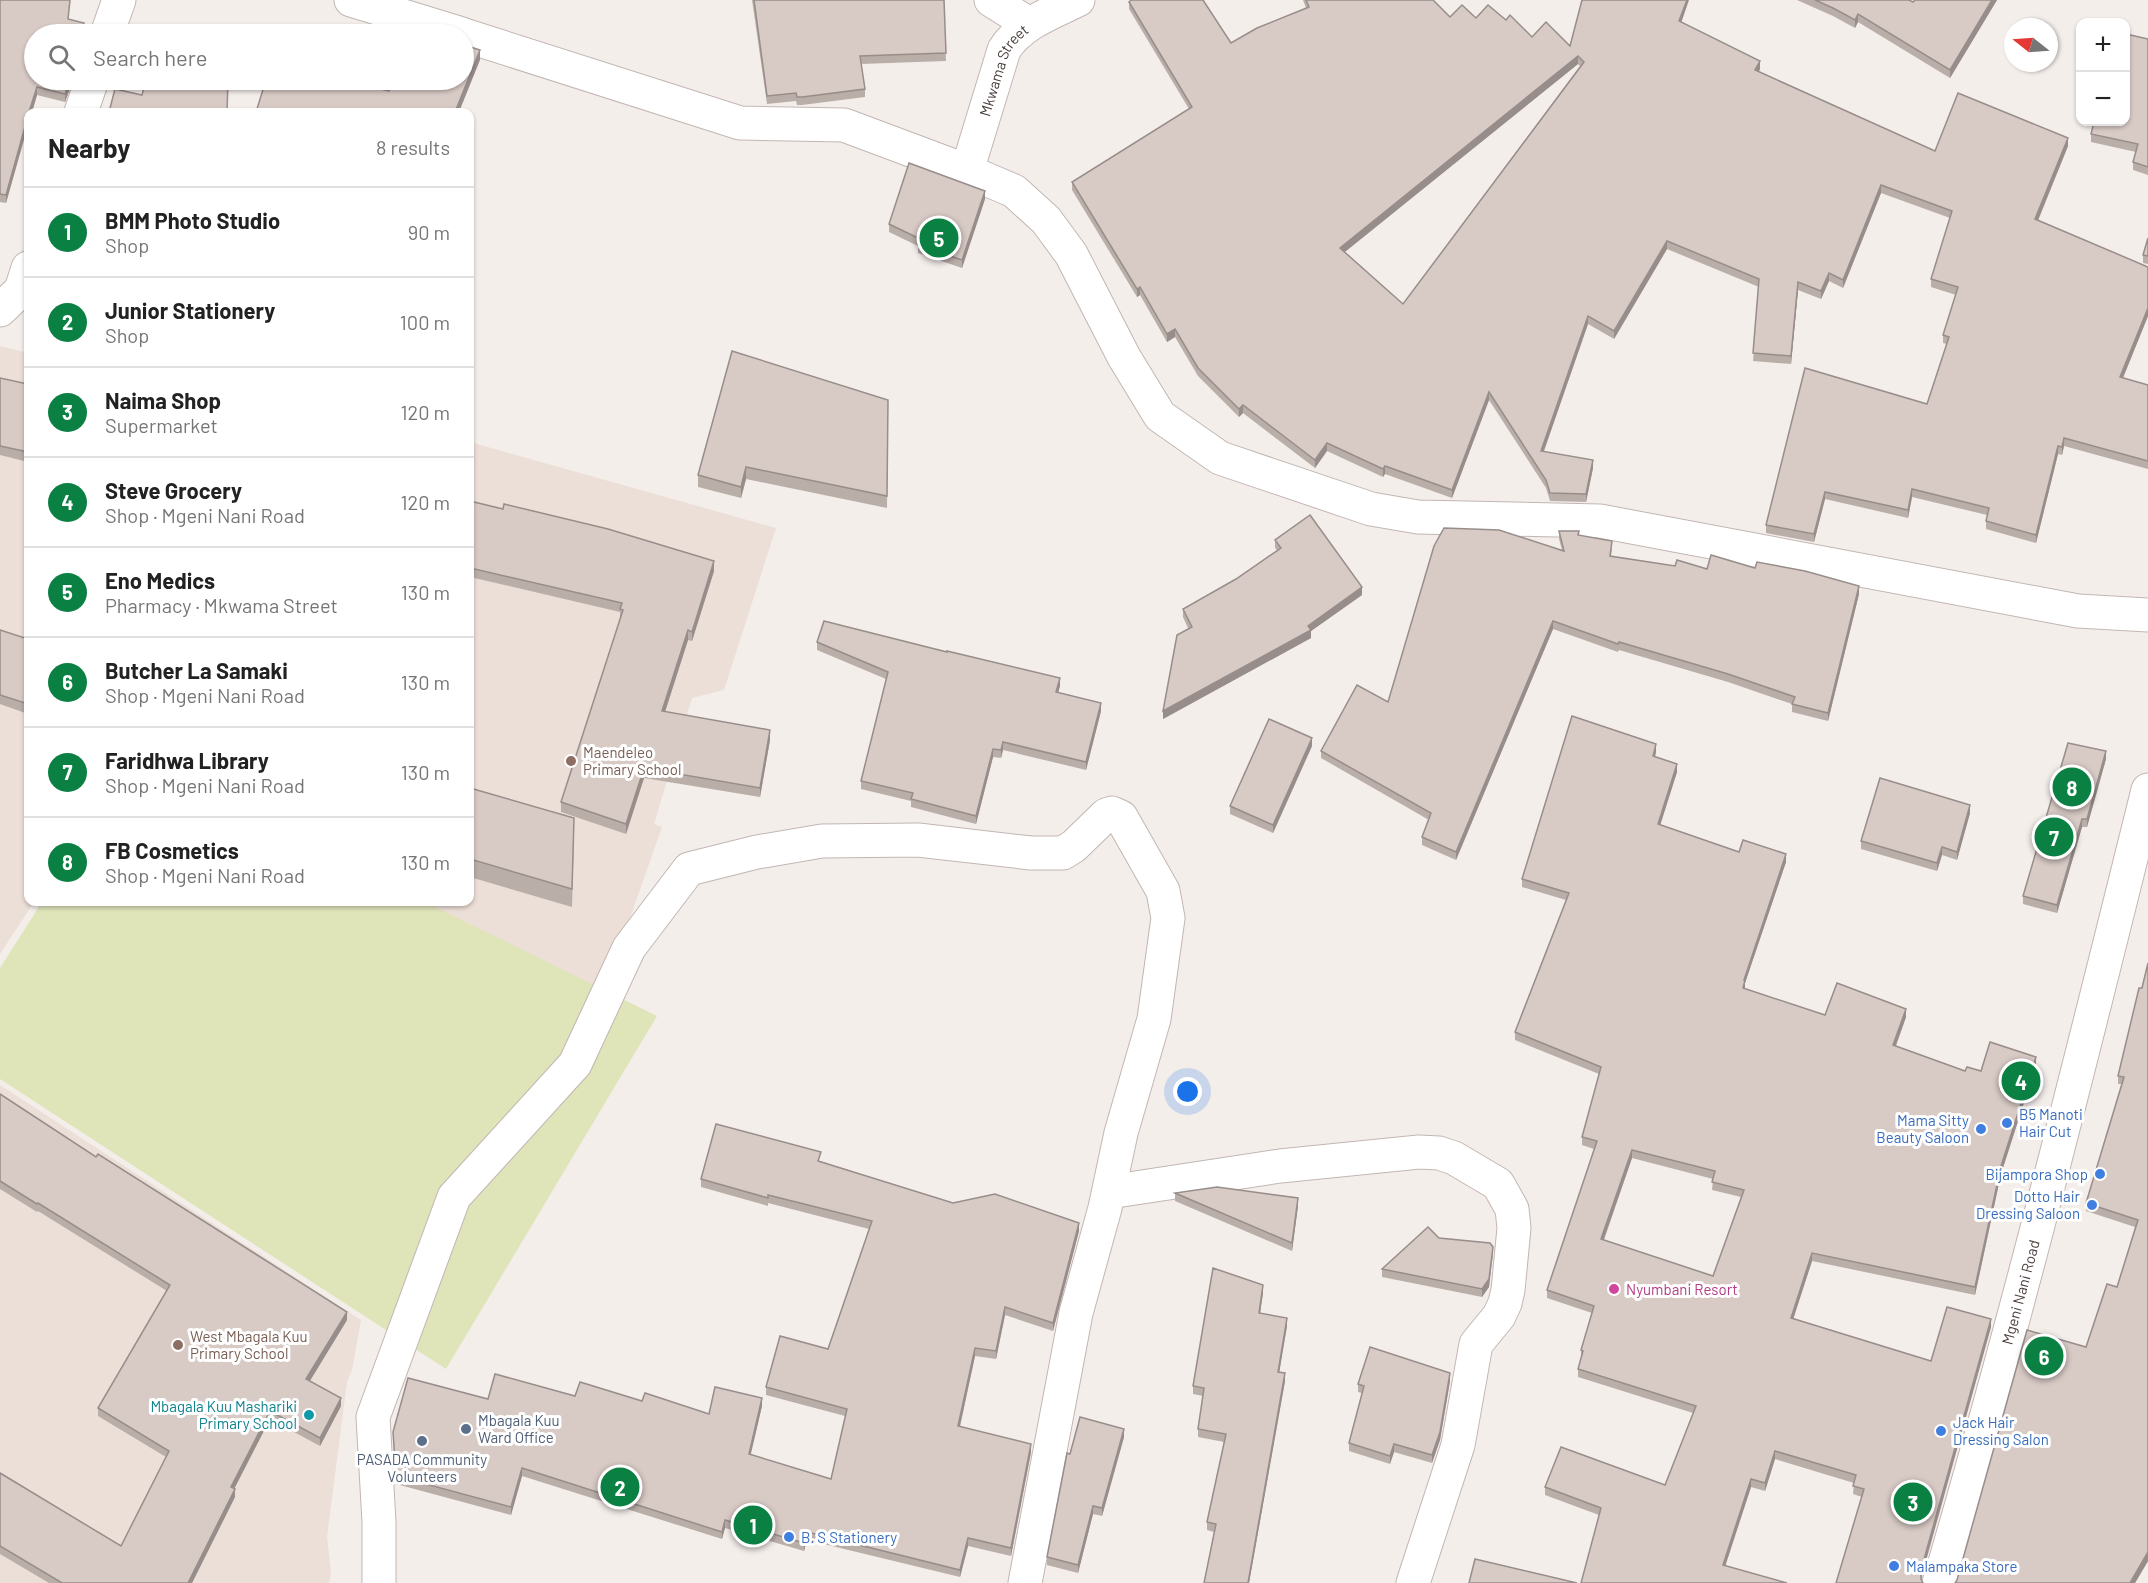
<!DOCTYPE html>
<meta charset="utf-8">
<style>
body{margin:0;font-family:Barlow,sans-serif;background:#f6f6f6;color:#222}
.controls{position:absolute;right:18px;top:18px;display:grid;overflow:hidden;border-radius:12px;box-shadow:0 2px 4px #0004}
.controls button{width:54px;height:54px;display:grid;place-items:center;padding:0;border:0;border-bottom:2px solid #e0e0e0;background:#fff;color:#222;font:30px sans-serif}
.compass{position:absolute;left:2004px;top:18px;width:54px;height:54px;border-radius:50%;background:#fff;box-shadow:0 2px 4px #0004;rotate:287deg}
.you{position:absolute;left:1188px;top:1092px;width:21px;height:21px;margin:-15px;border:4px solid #fff;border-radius:50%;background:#1a73e8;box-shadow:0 0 0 9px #1a73e833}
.badge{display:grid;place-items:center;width:39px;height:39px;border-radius:50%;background:#0b8043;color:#fff;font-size:20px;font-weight:700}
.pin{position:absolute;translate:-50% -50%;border:3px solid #fff;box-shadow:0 2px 6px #0006}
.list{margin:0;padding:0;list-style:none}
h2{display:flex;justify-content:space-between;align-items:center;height:78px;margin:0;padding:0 24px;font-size:26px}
h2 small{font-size:20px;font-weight:400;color:#767676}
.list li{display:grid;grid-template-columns:39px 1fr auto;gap:18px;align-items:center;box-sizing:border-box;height:90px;padding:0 24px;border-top:2px solid #e0e0e0}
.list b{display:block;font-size:22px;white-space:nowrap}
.list p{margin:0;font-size:20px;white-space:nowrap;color:#767676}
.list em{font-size:20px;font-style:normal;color:#767676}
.icon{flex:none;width:33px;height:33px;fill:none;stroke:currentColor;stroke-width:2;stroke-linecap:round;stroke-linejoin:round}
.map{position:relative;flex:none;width:2148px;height:1583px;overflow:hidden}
.search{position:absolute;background:#fff;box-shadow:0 2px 4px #0004;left:24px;top:24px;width:450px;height:66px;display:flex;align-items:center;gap:15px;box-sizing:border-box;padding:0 21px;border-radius:33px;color:#767676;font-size:22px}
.panel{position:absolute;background:#fff;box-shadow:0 2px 4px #0004;left:24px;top:108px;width:450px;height:798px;border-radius:12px}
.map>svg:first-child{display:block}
.education{fill:#ecdfd7}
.green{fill:#dfe4b9}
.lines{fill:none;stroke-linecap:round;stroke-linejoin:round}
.minor-casing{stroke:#c2b6b2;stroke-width:35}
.tertiary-casing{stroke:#c2b6b2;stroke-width:35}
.minor{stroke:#fff;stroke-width:33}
.tertiary{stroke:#fff;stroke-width:33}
.wall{fill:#baaea9;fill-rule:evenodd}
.shaded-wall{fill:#978d8a}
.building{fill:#d8cac5;stroke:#978d8a;stroke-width:1.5;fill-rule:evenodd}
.education-dot{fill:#8d6e63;stroke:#fff;stroke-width:2}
.shop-dot{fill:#3f7fe0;stroke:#fff;stroke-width:2}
.hotel-dot{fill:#d1479c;stroke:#fff;stroke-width:2}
.culture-dot{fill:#0f9aa8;stroke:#fff;stroke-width:2}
.service-dot{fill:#5c6f8a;stroke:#fff;stroke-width:2}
.labels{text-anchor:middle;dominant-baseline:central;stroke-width:6;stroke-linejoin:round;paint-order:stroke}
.street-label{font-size:15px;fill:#483d3a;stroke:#fff}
.education-label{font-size:15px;fill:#785e54;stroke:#fff;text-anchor:start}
.shop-label{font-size:15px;fill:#366cbe;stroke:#fff;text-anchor:start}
.hotel-label{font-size:15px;fill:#b23c85;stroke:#fff;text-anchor:start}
.culture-label{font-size:15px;fill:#0d838f;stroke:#fff;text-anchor:end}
.service-label{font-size:15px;fill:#4e5e75;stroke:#fff;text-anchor:start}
</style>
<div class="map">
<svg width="2148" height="1583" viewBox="0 0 2148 1583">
<rect width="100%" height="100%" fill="#f4eeeb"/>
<!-- education -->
<g class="education">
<path d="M0,346L28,353V902H34L0,954Z"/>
<path d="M470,442L776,528L724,690L692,698L654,824L662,827L603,995L417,902H470Z"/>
<path d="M0,1085L361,1320L352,1370L347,1382L327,1537L331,1572L329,1583H0Z"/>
</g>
<!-- green -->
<path class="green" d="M42,902H425L657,1016L446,1369L0,1079V968Z"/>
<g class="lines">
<!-- minor casing -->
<g class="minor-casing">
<g id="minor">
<path d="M351,0L462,34"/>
<path d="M991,0L1029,24"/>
<path d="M107,34L119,0"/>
<path d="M464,35L740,123L844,125L967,171L1014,191L1046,220L1071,254L1124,357L1160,416L1220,458L1371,509L1418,517L1600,521L2078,611L2148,615"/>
<path d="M81,112L92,80"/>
<path id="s1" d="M967,171L1004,50C1020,24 1051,13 1078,0"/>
<path d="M0,310L21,290L28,268"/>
<path d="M1109,1192L1280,1166L1419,1152L1439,1153L1454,1158L1498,1184L1512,1209L1514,1228L1508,1290L1505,1303L1499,1316L1476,1344L1458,1445L1413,1583"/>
<path d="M379,1583V1522L373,1417L454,1197L575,1064L629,948L689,869L757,852L822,841L918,840L1031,853H1063L1074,846L1106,815L1112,813L1121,817L1163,891L1168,918L1154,1019L1121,1133L1105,1208L1076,1313L1025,1583"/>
</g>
</g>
<!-- tertiary casing -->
<g class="tertiary-casing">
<g id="tertiary">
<path id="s2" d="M1939,1583C2016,1321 2082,1056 2148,790"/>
</g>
</g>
<!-- minor -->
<use href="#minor" class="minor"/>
<!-- tertiary -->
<use href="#tertiary" class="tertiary"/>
</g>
<!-- wall -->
<g class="wall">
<path d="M0,0L69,20L84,31V34H34L73,80L65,102L37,95L6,203L0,202Z"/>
<path d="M752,0H944L946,61L861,64L865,89V97L802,105H797L796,101L767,104Z"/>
<path d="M1303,0H1433L1450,17L1506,20L1532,37L1570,46L1682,22L1760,69L1759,71L1935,151L2068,146L2038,221L2148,267V316L2123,378L2148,385V469L2064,446L2062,455L2058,454L2036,543L1986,529V521L1987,515L1912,497L1908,518L1825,499L1814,542L1766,533V525L1927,404L1947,344L1943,343V335L1956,295L1931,287V279L1950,218L1881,193L1843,288L1829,281L1821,299L1798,290L1791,364L1753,361L1759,287L1667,249L1614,339L1588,324L1544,451L1593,468L1586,502L1550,501L1546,488L1489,400L1452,498L1385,474L1383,477L1327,451L1315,468L1243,413L1239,417L1198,376L1175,337L1167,342L1140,295L1137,297L1072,190V182L1189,109L1129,9V2L1231,43L1306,8ZM1578,64L1580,66L1403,304L1344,252Z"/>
<path d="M1797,0H1909L1913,2L1915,0H1997L1950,78L1858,22L1855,28L1833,16Z"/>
<path d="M2148,39V175L2133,170V162L2136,152L2091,142V134Z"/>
<path d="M985,199L962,268L918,253V246L889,232V224Z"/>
<path d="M2148,238V264L2143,263V255Z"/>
<path d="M0,378L28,384V462L0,455Z"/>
<path d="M888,400L887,508L746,479L741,498L698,487V475Z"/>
<path d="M470,501L714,571L692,641L688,640L665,712L770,740L760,797L644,778L626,834L561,812V802L620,619V612L470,577Z"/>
<path d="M1559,531L1579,535L1612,549L1611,556L1675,566L1707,569L1755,568L1859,594L1828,721L1792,712V704L1728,682L1619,650L1618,652L1553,629L1456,860L1422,845V837L1429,820L1321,758V751L1388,702L1562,550L1559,539Z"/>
<path d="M1275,540L1362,595L1311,631V638L1163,719L1188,628L1183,617V609L1236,579L1277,550L1275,548Z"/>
<path d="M0,630L28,639V714L0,704Z"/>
<path d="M817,642L1060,686L1058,693L1101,711L1086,770L1003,750L1001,758L993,757L976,824L911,807V801L861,789V781L886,679L817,650Z"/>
<path d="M1312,746L1273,833L1230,814V806Z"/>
<path d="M1656,752L1655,757L1677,772L1660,825L1739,852L1786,862L1745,983V989L1825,1015L1906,1017L1896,1046L1965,1071H1981L2036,1065L2001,1174L1975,1295L1812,1261L1793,1318L1931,1361L1991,1327L1921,1579L1862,1497L1853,1494L1854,1483L1775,1459L1765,1491L1751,1487L1725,1565L1581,1583L1599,1515L1545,1495V1487L1665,1485L1693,1413L1578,1377V1369L1581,1358V1350L1592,1313L1547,1298V1290L1594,1149L1582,1145V1137L1599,1074L1515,1040V1032L1566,900L1522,887V879ZM1632,1158L1713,1179L1712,1190L1741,1197L1713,1276L1604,1240Z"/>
<path d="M2106,759L2087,827H2082L2057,913L2023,904V896Z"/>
<path d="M470,788L574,836L572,907L470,877Z"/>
<path d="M1970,813L1957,860L1942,855L1937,871L1861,849V841Z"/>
<path d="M2148,963V1561L2135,1583L2086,1347L2117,1287L2135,1227L2086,1211V1203L2122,1084H2118V1076Z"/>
<path d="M0,1094L347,1320L310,1381L341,1406L320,1446L270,1419L234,1489L235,1497L192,1583H49L0,1554V1473L121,1546L166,1457L98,1416V1408L167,1291L38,1211L37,1212L0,1189Z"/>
<path d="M820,1161L953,1203L1079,1231L1053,1331L1005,1315L996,1359L975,1356L960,1427L1031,1452L1011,1556L968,1546L960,1577L807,1540L804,1551L725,1528L722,1539L522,1476L511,1515L396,1484L393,1432L488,1399L575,1396L642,1401L709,1414L762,1406L750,1455L831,1479L845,1416L766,1395V1387L828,1349L869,1229L768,1203V1206L701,1187V1179Z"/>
<path d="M1175,1193L1298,1206L1292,1251L1175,1201Z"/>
<path d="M1439,1238L1493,1255L1489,1287L1482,1297L1382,1277V1269Z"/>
<path d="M1263,1293L1260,1313L1287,1326L1279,1372L1285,1381L1249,1583H1204L1214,1532L1207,1530V1522L1224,1442L1198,1437V1429L1203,1396L1193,1394V1386Z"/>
<path d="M1450,1381L1440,1440L1432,1463L1394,1452L1390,1464L1349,1451V1443L1362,1393L1358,1392V1384Z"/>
<path d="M1124,1437L1102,1516L1093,1514L1078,1573L1047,1565V1557L1070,1454Z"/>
</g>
<!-- shaded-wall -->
<g class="shaded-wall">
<path d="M1687,0H1689L1679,29V21Z"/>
<path d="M1992,0H1997L1950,78V70Z"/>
<path d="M1858,14V22L1855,28V20Z"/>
<path d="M480,50V60L459,112H455Z"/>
<path d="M1578,56V64L1340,256V248Z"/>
<path d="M1760,61V69L1755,78V70Z"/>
<path d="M70,80H73L65,102V94Z"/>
<path d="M37,87V95L32,112H29Z"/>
<path d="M28,116V124L6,203V195Z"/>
<path d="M2068,138V146L2035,227V219Z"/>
<path d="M1881,185V193L1843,288V280Z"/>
<path d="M985,191V199L962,268V260Z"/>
<path d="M1667,241V249L1614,339V331Z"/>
<path d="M1829,273V281L1821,299V291Z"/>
<path d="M1798,282V290L1791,364V356Z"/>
<path d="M1140,287V295L1137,297V289Z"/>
<path d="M2148,308V316L2120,385V377Z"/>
<path d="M1588,316V324L1541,459V451Z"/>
<path d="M1175,329V337L1167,342V334Z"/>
<path d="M1489,392V400L1452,498V490Z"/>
<path d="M1243,405V413L1239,417V409Z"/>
<path d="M2064,438V446L2062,455V447Z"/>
<path d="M1327,443V451L1315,468V460Z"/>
<path d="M2058,446V454L2036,543V535Z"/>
<path d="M1593,460V468L1586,502V494Z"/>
<path d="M1385,466V474L1383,477V469Z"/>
<path d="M746,467V479L741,498V487Z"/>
<path d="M1912,489V497L1908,518V510Z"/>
<path d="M1825,492V499L1814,542V534Z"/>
<path d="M714,561V571L692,641V632Z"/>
<path d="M1859,586V594L1828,721V713Z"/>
<path d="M1362,587V595L1311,631V638L1163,719V711L1308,626Z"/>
<path d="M1553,621V629L1456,860V852Z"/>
<path d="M688,630V640L662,721V711Z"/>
<path d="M1060,678V686L1056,700V692Z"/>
<path d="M1101,703V711L1086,770V762Z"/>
<path d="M770,730V740L760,797V788Z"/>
<path d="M1312,738V746L1273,833V825Z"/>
<path d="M1003,742V750L1001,758V750Z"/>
<path d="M1656,744V752L1653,764V756Z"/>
<path d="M993,749V757L976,824V816Z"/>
<path d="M2106,751V759L2087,827V819Z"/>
<path d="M1677,764V772L1658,832V824Z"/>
<path d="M644,768V778L626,834V824Z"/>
<path d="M1970,805V813L1957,860V852Z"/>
<path d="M2082,819V827L2057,913V905Z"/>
<path d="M1942,847V855L1937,871V863Z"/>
<path d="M1786,854V862L1745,983V988L1743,996L1744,980Z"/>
<path d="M1906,1009V1017L1893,1053V1045Z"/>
<path d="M2036,1057V1065L2001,1174L1975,1295V1287L2001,1166Z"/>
<path d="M1632,1150V1158L1601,1247V1239Z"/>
<path d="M1298,1198V1206L1292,1251V1243Z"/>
<path d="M1079,1223V1231L1053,1331V1323Z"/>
<path d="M1493,1247L1489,1287L1482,1297V1289Z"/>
<path d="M1812,1253V1261L1791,1326V1318Z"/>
<path d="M1263,1285V1293L1259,1321V1313Z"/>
<path d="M1005,1307V1315L996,1359V1351Z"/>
<path d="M347,1312V1320L306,1387V1379Z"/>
<path d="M1287,1318V1326L1278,1380V1372Z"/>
<path d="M1991,1319V1327L1921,1578V1570Z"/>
<path d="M975,1348V1356L958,1434V1426Z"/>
<path d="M1285,1373V1381L1249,1583H1248Z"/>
<path d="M1450,1373V1381L1440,1440L1432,1463V1455Z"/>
<path d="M341,1398V1406L320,1446V1438Z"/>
<path d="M762,1398V1406L749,1462V1454Z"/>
<path d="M270,1411V1419L231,1495V1487Z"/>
<path d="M1124,1429V1437L1102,1516V1508Z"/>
<path d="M1031,1444V1452L1011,1556V1548Z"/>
<path d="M1394,1444V1452L1390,1464V1456Z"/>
<path d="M1775,1451V1459L1765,1491V1483Z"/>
<path d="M522,1468V1476L511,1515V1507Z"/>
<path d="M1751,1479V1487L1723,1573V1565Z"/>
<path d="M235,1489V1497L192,1583H188Z"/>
<path d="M1093,1506V1514L1078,1573V1565Z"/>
<path d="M725,1520V1528L722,1539V1532Z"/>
<path d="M807,1532V1540L804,1551V1543Z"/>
<path d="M968,1538V1546L960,1577V1570Z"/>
<path d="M2148,1552V1561L2135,1583H2130Z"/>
</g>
<!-- building -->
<g class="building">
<path d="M0,0H70L68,19L84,23L82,34H34V80H70L65,94L37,87L29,112H28V116L6,195L0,194Z"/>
<path d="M754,0H944L946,53L860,56L865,89L802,97H797L796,93L767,96Z"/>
<path d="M1131,0H1203L1231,43L1257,28L1309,7L1306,0H1433L1450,17L1462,5L1476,18L1488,5L1506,20L1510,15L1532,37L1546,22L1570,46L1582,0H1687L1679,21L1760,61L1755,70L1935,151L1958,93L2068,138L2035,219L2148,267V308L2120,377L2148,385V461L2064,438L2062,447L2058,446L2036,535L1986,521L1989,508L1912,489L1908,510L1825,492L1814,534L1766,525L1805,368L1927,404L1949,337L1943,335L1958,287L1931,279L1952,211L1881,185L1843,280L1829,273L1821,291L1798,282L1791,356L1753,353L1759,279L1667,241L1614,331L1588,316L1541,451L1593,460L1586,494L1550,493L1546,480L1489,392L1452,490L1385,466L1383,469L1327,443L1315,460L1243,405L1239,409L1198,368L1175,329L1167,334L1140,287L1137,289L1072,182L1192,107L1129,2ZM1578,56L1584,62L1403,304L1340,248Z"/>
<path d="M1815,0H1909L1913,2L1915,0H1992L1950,70L1858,14L1855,20L1833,8Z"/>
<path d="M413,29L430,34H411Z"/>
<path d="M2126,34L2148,39V167L2133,162L2138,144L2091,134L2094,122H2126Z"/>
<path d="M464,45L480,50L455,112H256L266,80H340L389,91L394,80H464Z"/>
<path d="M146,80H228L227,112H109L115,89L142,95Z"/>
<path d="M909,163L985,191L962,260L918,245L920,239L889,224Z"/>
<path d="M2148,238V256L2143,255Z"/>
<path d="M732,351L888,400L887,496L746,467L741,487L698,475Z"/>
<path d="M0,378L28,384V452L0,446Z"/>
<path d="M470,501L503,509L504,504L608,529L714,561L692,632L688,630L662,711L770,730L760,788L644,768L626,824L561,802L623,610L620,609L622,603L470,568Z"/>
<path d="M1310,515L1362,587L1308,626L1311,630L1163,711L1177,635L1192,627L1183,609L1236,579L1281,548L1275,540Z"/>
<path d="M1444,528L1499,530L1564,551L1559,531H1579L1578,535L1612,541L1610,556L1675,566L1677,560L1707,569L1711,555L1755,568L1757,562L1805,571L1859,586L1828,713L1792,704L1795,697L1728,674L1619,642L1618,644L1553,621L1456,852L1422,837L1431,813L1321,751L1357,685L1388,702L1434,546Z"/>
<path d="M824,621L947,652V651L1060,678L1056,692L1101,703L1086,762L1003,742L1001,750L993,749L976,816L911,799L913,793L861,781L888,672L817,642Z"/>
<path d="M0,630L28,639V704L0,695Z"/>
<path d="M1572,716L1656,744L1653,756L1677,764L1658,824L1739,852L1743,840L1786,854L1744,980H1745L1743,988L1825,1015L1837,983L1906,1009L1893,1045L1965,1071L1967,1067L1981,1071L1990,1042L2036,1057L2001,1166L1975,1287L1812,1253L1791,1318L1931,1361L1947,1307L1991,1319L1921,1570V1579L1923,1583H1836L1864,1489L1853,1486L1856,1475L1775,1451L1765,1483L1751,1479L1723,1565L1787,1583H1581L1601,1508L1545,1487L1561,1447L1665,1485L1696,1406L1578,1369L1583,1351L1581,1350L1594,1306L1547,1290L1597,1141L1582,1137L1601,1067L1515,1032L1569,893L1522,879ZM1632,1150L1715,1171L1712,1182L1744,1190L1713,1276L1601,1239Z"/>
<path d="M1269,719L1312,738L1273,825L1230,806Z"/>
<path d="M2068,743L2106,751L2087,819H2082L2057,905L2023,896Z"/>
<path d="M1880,778L1970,805L1957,852L1942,847L1937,863L1861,841Z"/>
<path d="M470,788L574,818L572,889L470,859Z"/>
<path d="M2148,963V1552L2130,1583H1955L1957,1580L2027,1330L2086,1347L2107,1284L2117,1287L2138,1220L2086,1203L2124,1077L2118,1076L2139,988H2142Z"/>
<path d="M0,1094L96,1157L98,1154L347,1312L306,1379L341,1398L320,1438L270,1411L231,1487L235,1489L188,1583H62L0,1546V1473L121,1546L169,1451L98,1408L170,1285L38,1203L37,1204L0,1181Z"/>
<path d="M716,1124L821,1152L818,1161L953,1203L995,1194L1079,1223L1053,1323L1005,1307L996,1351L975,1348L958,1426L1031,1444L1011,1548L968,1538L960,1570L807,1532L804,1543L725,1520L722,1532L522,1468L511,1507L396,1476L393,1432L408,1378L488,1399L495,1374L575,1396L580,1382L642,1401L645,1393L709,1414L715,1387L762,1398L749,1454L831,1479L847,1409L766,1387L780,1336L828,1349L872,1221L768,1195V1198L701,1179Z"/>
<path d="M1217,1187L1298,1198L1292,1243L1175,1193Z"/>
<path d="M1428,1227L1439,1238L1490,1243L1493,1247L1489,1279L1482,1289L1382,1269Z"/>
<path d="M1213,1268L1263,1285L1259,1313L1287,1318L1278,1372L1285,1373L1248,1583H1204L1216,1524L1207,1522L1226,1434L1198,1429L1204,1388L1193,1386Z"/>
<path d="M1370,1347L1450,1373L1440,1432L1432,1455L1394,1444L1390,1456L1349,1443L1364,1386L1358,1384Z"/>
<path d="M1080,1417L1124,1429L1102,1508L1093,1506L1078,1565L1047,1557L1067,1453L1070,1454Z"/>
<path d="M1475,1559L1577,1583H1469Z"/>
</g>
<!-- markers -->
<g class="education-dot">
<circle cx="571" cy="761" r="6"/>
<circle cx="178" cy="1345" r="6"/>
</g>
<g class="shop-dot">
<circle cx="2007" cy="1123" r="6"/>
<circle cx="1981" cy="1129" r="6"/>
<circle cx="2100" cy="1174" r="6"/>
<circle cx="2092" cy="1205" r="6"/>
<circle cx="1941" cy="1431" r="6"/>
<circle cx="789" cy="1537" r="6"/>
<circle cx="1894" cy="1566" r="6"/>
</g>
<circle class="hotel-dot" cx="1614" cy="1289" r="6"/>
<circle class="culture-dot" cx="309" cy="1415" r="6"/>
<g class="service-dot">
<circle cx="466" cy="1429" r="6"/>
<circle cx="422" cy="1441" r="6"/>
</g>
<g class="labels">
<!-- street labels -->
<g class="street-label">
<text stroke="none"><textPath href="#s1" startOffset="108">Mkwama Street</textPath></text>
<text stroke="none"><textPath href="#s2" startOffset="302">Mgeni Nani Road</textPath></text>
</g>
<!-- education labels -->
<g class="education-label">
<text x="583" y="752">Maendeleo<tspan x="583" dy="17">Primary School</tspan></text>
<text x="190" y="1336">West Mbagala Kuu<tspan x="190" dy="17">Primary School</tspan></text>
</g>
<!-- shop labels -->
<g class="shop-label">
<text x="2019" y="1114">B5 Manoti<tspan x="2019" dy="17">Hair Cut</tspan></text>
<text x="1969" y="1120" text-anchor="end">Mama Sitty<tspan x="1969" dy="17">Beauty Saloon</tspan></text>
<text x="2088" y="1174" text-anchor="end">Bijampora Shop</text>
<text x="2080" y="1196" text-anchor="end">Dotto Hair<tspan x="2080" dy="17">Dressing Saloon</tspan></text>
<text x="1953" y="1422">Jack Hair<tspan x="1953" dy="17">Dressing Salon</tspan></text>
<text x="801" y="1537">B. S Stationery</text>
<text x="1906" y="1566">Malampaka Store</text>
</g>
<!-- hotel labels -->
<g class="hotel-label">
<text x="1626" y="1289">Nyumbani Resort</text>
</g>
<!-- culture labels -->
<g class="culture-label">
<text x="297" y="1406">Mbagala Kuu Mashariki<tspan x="297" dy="17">Primary School</tspan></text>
</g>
<!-- service labels -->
<g class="service-label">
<text x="478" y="1420">Mbagala Kuu<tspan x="478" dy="17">Ward Office</tspan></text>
<text x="422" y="1459" text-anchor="middle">PASADA Community<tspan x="422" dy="17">Volunteers</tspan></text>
</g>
</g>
</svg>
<div class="controls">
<button>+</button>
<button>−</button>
</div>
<svg class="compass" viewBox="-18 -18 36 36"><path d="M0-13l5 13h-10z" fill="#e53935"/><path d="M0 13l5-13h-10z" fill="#767676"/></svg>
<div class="you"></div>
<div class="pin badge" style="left:753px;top:1525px">1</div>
<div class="pin badge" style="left:620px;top:1487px">2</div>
<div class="pin badge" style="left:1913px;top:1502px">3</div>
<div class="pin badge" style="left:2021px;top:1081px">4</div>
<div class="pin badge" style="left:939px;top:238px">5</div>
<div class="pin badge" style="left:2044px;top:1356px">6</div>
<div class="pin badge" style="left:2054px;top:837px">7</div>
<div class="pin badge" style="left:2072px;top:787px">8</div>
<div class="search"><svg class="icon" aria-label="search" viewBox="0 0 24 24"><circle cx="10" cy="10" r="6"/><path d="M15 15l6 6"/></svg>Search here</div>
<section class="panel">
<h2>Nearby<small>8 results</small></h2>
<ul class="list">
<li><span class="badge">1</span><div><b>BMM Photo Studio</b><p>Shop</p></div><em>90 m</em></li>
<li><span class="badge">2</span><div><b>Junior Stationery</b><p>Shop</p></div><em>100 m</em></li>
<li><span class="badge">3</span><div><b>Naima Shop</b><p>Supermarket</p></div><em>120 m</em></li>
<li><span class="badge">4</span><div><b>Steve Grocery</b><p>Shop · Mgeni Nani Road</p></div><em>120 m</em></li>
<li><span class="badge">5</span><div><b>Eno Medics</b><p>Pharmacy · Mkwama Street</p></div><em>130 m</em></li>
<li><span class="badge">6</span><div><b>Butcher La Samaki</b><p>Shop · Mgeni Nani Road</p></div><em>130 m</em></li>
<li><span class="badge">7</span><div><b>Faridhwa Library</b><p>Shop · Mgeni Nani Road</p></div><em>130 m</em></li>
<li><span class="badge">8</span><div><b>FB Cosmetics</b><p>Shop · Mgeni Nani Road</p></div><em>130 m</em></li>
</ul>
</section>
</div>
